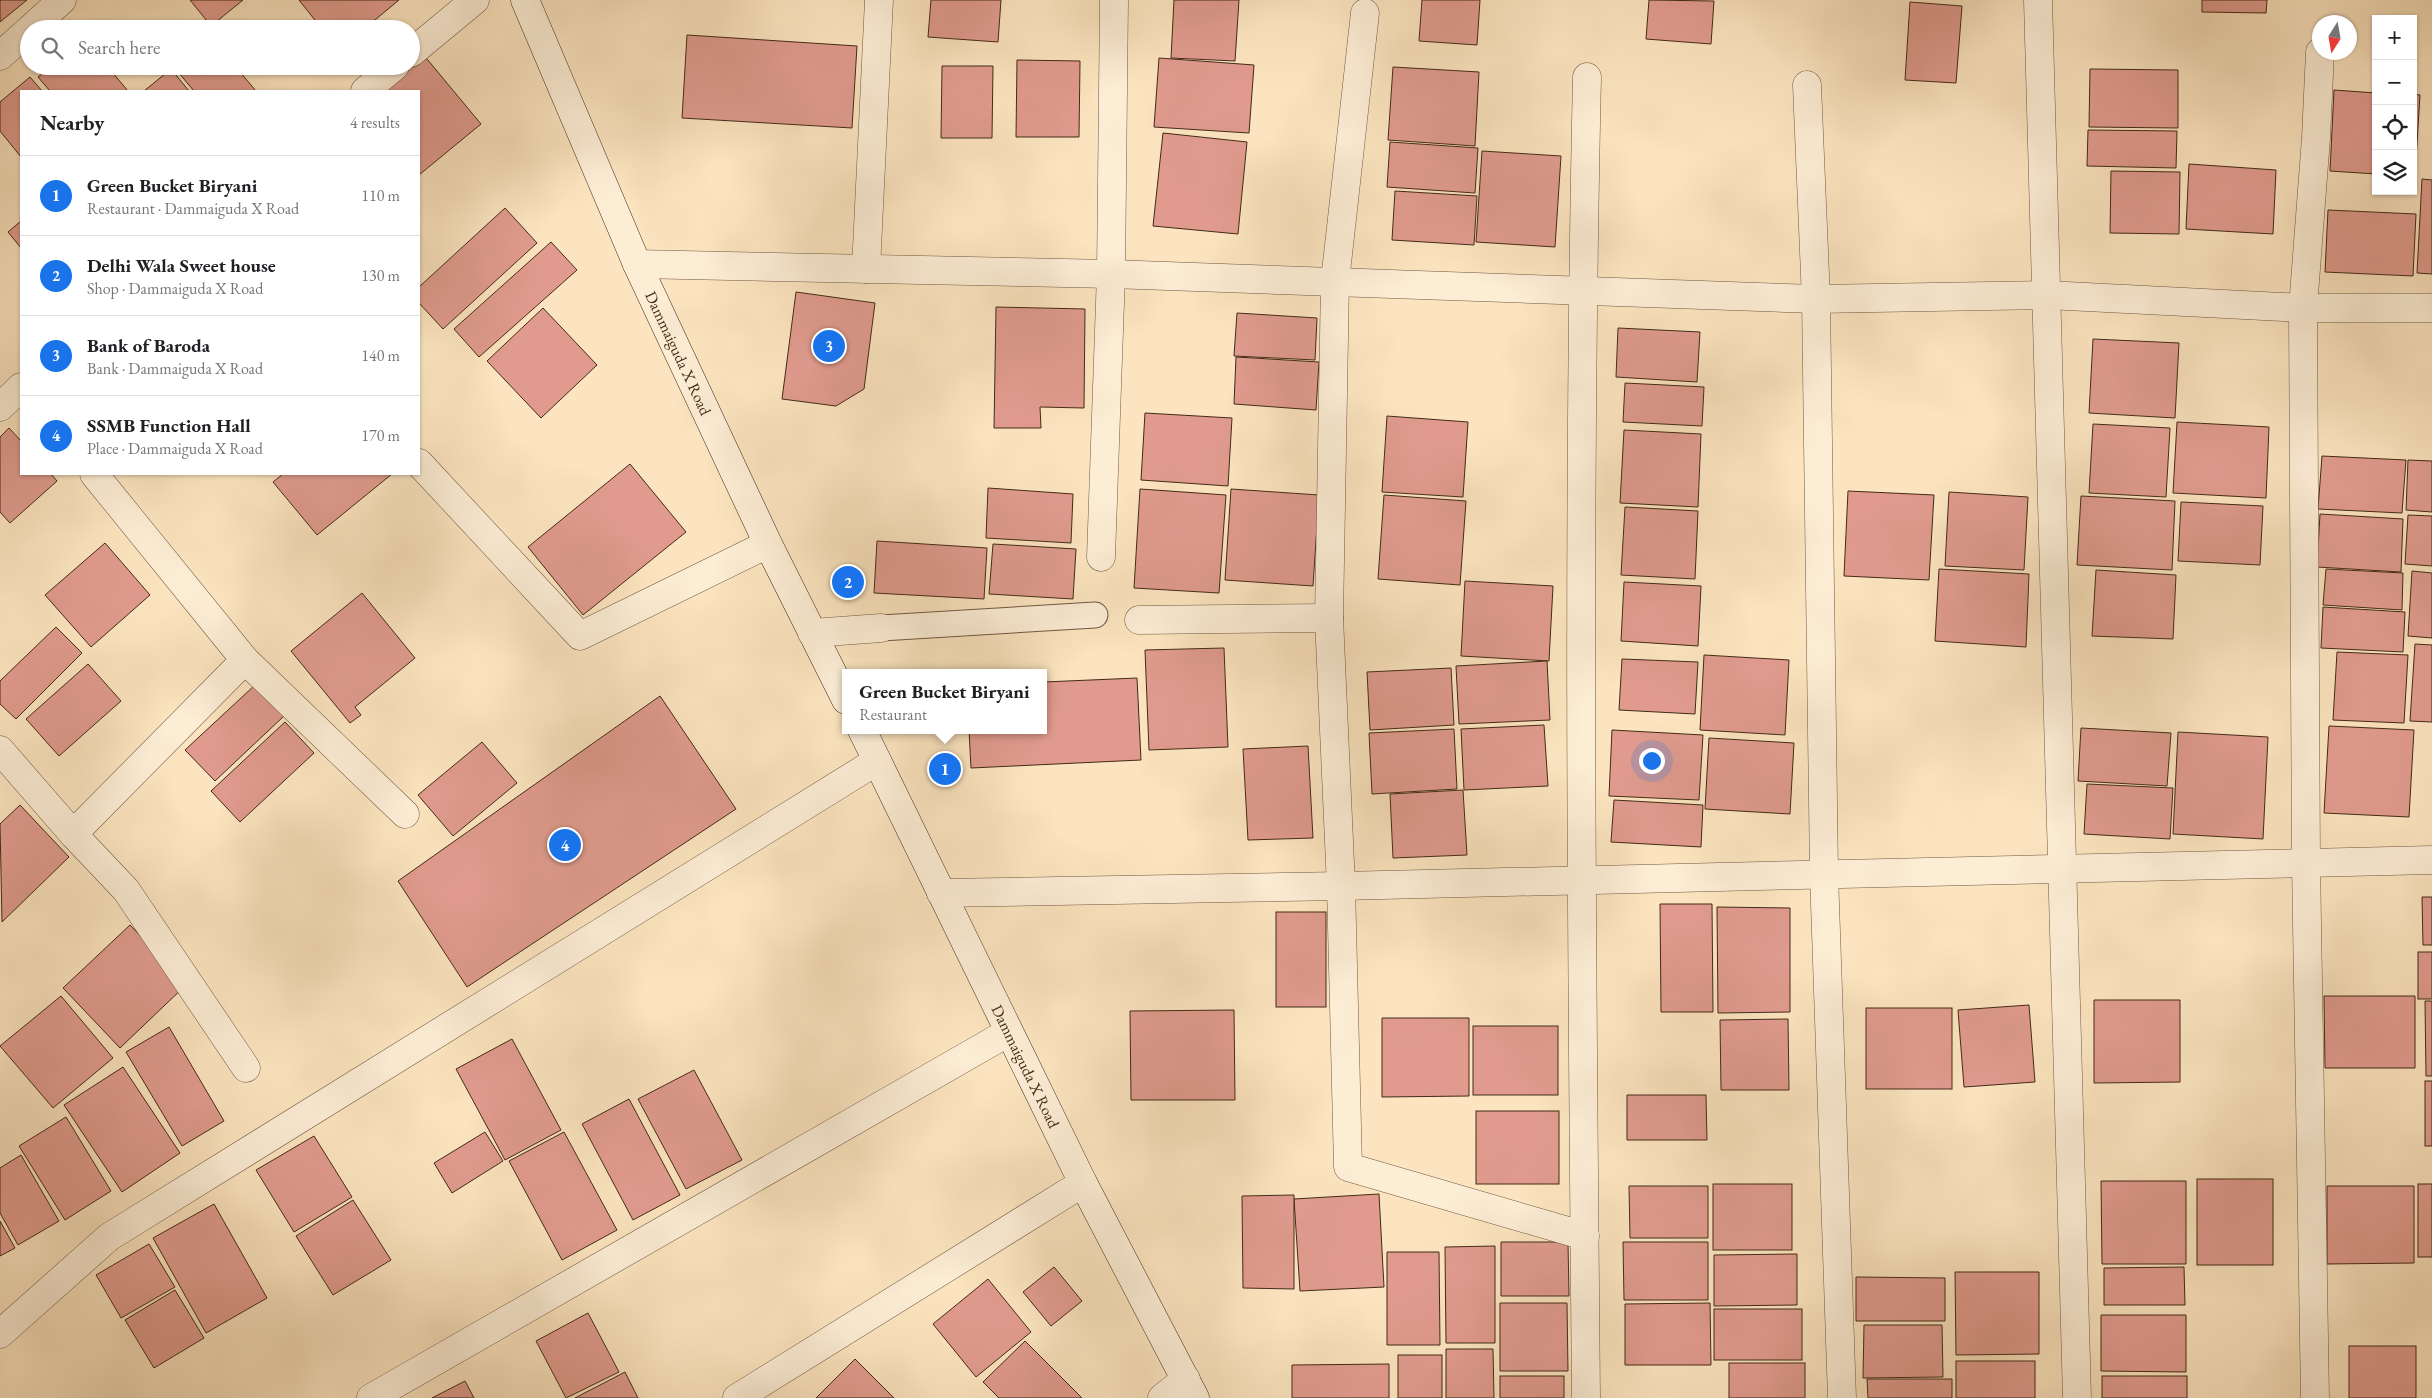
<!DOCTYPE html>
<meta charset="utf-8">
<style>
body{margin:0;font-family:"EB Garamond",serif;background:#f6f6f6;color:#202124}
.controls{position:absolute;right:15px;top:15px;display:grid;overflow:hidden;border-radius:0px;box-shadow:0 1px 4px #0004}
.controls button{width:45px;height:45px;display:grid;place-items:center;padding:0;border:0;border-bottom:1px solid #e0e0e0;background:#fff;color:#202124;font:25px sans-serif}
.compass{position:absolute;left:2312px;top:15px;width:45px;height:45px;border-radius:50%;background:#fff;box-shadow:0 1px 4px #0004;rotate:191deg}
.you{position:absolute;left:1651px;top:760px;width:18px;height:18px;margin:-12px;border:4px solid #fff;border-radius:50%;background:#1a73e8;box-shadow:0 0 0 8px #1a73e833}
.badge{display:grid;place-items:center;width:32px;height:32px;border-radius:50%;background:#1a73e8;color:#fff;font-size:16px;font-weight:700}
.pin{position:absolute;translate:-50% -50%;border:2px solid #fff;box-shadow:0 1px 5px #0006}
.popup{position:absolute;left:842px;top:669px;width:205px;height:65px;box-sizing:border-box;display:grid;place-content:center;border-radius:0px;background:#fff;filter:drop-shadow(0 1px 4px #0005);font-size:16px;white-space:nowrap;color:#757577}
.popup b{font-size:19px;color:#202124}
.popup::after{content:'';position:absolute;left:50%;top:100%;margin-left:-10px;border:10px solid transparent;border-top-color:#fff}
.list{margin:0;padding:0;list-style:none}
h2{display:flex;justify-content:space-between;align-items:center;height:65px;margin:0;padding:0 20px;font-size:21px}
h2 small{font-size:16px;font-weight:400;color:#757577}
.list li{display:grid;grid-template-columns:32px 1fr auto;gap:15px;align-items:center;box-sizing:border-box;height:80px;padding:0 20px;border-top:1px solid #e0e0e0}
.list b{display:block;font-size:19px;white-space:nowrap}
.list p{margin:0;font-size:16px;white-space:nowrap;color:#757577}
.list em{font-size:16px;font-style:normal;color:#757577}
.icon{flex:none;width:28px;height:28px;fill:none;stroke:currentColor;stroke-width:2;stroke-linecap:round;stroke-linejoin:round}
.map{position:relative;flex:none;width:2432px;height:1398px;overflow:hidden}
.search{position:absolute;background:#fff;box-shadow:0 1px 4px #0004;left:20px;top:20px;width:400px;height:55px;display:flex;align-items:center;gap:12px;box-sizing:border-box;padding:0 18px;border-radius:28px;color:#757577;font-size:19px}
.panel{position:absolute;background:#fff;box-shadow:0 1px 4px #0004;left:20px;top:90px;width:400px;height:385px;border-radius:0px}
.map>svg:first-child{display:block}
.building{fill:#e09b8e;stroke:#432a17}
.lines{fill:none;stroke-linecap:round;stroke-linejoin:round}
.lane-casing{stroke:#715841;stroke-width:27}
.street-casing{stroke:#715841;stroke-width:29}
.secondary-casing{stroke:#432a17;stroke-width:29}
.lane{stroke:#fcedd5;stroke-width:25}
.street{stroke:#fcedd5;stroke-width:28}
.secondary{stroke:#fcedd5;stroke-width:28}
.labels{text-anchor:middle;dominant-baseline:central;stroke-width:4.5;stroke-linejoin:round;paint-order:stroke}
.street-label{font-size:16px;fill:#432a17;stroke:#fcedd5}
</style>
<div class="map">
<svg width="2432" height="1398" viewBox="0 0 2432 1398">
<rect width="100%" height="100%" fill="#fbe4bf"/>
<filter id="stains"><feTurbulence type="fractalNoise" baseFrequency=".004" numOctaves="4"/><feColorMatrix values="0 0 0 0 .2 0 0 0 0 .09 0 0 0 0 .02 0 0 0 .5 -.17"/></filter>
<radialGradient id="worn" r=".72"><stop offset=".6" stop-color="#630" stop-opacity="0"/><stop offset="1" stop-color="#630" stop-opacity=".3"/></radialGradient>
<!-- building -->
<g class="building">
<path d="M0,0H27L0,22Z"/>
<path d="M190,0H243L211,26Z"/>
<path d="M299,0H399L364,29H322Z"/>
<path d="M931,0H1001L998,42L928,37Z"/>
<path d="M1174,0H1239L1235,61L1171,58Z"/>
<path d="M1422,0H1480L1477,45L1419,41Z"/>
<path d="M1649,0L1714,1L1711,44L1646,39Z"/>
<path d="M2202,0H2267L2266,13L2202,12Z"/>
<path d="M1910,2L1962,6L1956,83L1905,80Z"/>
<path d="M687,35L857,46L852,128L682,118Z"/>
<path d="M422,53L481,124L419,175V91H375L405,66H411Z"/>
<path d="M1159,58L1254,65L1249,133L1154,127Z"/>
<path d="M1017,60L1080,61L1079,137H1016Z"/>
<path d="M52,66H107L128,91H50L38,77Z"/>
<path d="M173,66H235L256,91H194Z"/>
<path d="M942,66H993L992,138H941Z"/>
<path d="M1393,67L1479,72L1475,146L1388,140Z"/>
<path d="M171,69L189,91H144Z"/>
<path d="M2090,69L2178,70V128L2089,127Z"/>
<path d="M30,77L42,91H21V157L0,131V102Z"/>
<path d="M2334,90L2376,93V174L2330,171Z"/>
<path d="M2413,94L2420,95L2415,176L2413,175Z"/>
<path d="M2088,130L2177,131L2176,168L2087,166Z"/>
<path d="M1163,133L1247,142L1238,234L1153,226Z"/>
<path d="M1390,142L1478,148L1475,193L1387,187Z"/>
<path d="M1482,151L1561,156L1555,247L1476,242Z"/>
<path d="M2189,164L2276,170L2273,234L2186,229Z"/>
<path d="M2111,171L2180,172L2179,234L2110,233Z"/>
<path d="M2422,179L2432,180V274L2417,273Z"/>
<path d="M1395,191L1477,196L1474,245L1392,240Z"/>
<path d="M505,208L537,243L443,329L419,303V287Z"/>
<path d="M2328,210L2416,214L2413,276L2325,272Z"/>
<path d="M21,221V248L8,232Z"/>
<path d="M551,242L577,270L479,357L454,329Z"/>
<path d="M796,292L875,303L864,389L836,406L782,399Z"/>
<path d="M996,307L1085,309L1084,408L1040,407L1041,428H994Z"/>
<path d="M543,308L597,365L541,418L487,361Z"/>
<path d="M1237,313L1317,318L1315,360L1234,356Z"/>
<path d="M1618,328L1700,332L1697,382L1616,377Z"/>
<path d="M2093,339L2179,343L2175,418L2089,413Z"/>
<path d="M1236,357L1319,362L1316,410L1234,404Z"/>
<path d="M1625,383L1704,387L1702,426L1623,422Z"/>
<path d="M1145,413L1232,418L1228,486L1141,480Z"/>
<path d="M1387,416L1468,422L1463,497L1382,492Z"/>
<path d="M2177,422L2269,427L2266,498L2173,493Z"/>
<path d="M2093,424L2170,428L2166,497L2089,493Z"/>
<path d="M9,428L21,441V474H51L57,481L10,523L0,512V437Z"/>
<path d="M1624,430L1701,434L1698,507L1620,503Z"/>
<path d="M2322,456L2406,460L2402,513L2318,509Z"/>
<path d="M2408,460L2432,461V512L2406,510Z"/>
<path d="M630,464L686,532L583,615L528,547Z"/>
<path d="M283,474H392L317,535L273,482Z"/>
<path d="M988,488L1073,494L1071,543L986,538Z"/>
<path d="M1140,489L1226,495L1219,593L1134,588Z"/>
<path d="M1231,489L1319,495L1313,586L1225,580Z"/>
<path d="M1848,491L1934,495L1929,580L1844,576Z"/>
<path d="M1949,492L2028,497L2024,570L1945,566Z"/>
<path d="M1384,495L1466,501L1460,585L1378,579Z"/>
<path d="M2081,496L2175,501L2172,570L2077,565Z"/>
<path d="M2181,502L2263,506L2260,565L2178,561Z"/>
<path d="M1625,507L1698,511L1695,579L1621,575Z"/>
<path d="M2320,514L2403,519L2401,572L2317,567Z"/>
<path d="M2408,515L2432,516V566L2405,564Z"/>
<path d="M877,541L987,548L984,599L874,593Z"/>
<path d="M105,543L150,595L91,647L45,595Z"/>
<path d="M993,544L1076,549L1073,599L989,594Z"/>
<path d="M1939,569L2029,574L2026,647L1935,641Z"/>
<path d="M2326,569L2403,573L2402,610L2323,605Z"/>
<path d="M2096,570L2176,575L2173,639L2092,636Z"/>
<path d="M2412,571L2432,573V638L2408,636Z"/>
<path d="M1465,581L1553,586L1549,661L1461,656Z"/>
<path d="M1624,582L1701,586L1698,646L1621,641Z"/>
<path d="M362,593L415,658L355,707L361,715L350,723L291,651Z"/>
<path d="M2323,607L2405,612L2403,652L2321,648Z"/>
<path d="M56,627L82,653L16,719L0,704V681Z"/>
<path d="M2415,644L2432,645V722L2410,721Z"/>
<path d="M1224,648L1228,747L1149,750L1145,650Z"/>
<path d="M2337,652L2408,655L2404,723L2333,720Z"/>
<path d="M1704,655L1789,660L1785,735L1700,730Z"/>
<path d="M1622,659L1698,662L1695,714L1619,710Z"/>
<path d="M1547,661L1550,720L1459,724L1456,666Z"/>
<path d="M88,664L121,701L59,756L26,719Z"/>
<path d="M1451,668L1454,725L1370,730L1367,672Z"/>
<path d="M1137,678L1141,760L971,768L969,730H1044V682Z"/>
<path d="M255,685L284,716L215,781L185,750Z"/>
<path d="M660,696L736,809L467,987L398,881Z"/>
<path d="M285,722L314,753L240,822L211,791Z"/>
<path d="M1544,725L1548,786L1464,790L1461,729Z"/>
<path d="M2329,726L2414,730L2409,817L2324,813Z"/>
<path d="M2081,728L2171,733L2167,786L2078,781Z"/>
<path d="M1454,729L1457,789L1372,794L1369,733Z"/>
<path d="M1612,730L1703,735L1699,800L1609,796Z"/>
<path d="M2178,732L2268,737L2263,839L2173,834Z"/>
<path d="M1709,738L1794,743L1790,814L1705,809Z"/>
<path d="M482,742L517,783L453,836L418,795Z"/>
<path d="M1308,746L1313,838L1248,840L1243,749Z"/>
<path d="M2087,784L2173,788L2170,839L2084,834Z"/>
<path d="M1463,790L1467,855L1393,858L1390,794Z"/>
<path d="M1614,800L1703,805L1701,847L1611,842Z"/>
<path d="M20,805L69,857L2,922L0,824Z"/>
<path d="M2422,897H2432V945H2423Z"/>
<path d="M1660,904H1712L1713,1012H1661Z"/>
<path d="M1717,907L1790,908V1012L1718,1013Z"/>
<rect x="1276" y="912" width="50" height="95"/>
<path d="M130,925L187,984L120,1048L63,988Z"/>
<rect x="2418" y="952" width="14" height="47"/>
<path d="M61,996L113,1058L53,1108L0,1046Z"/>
<path d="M2324,996H2415V1068H2325Z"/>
<path d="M2094,1000H2180V1082L2094,1083Z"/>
<path d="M2425,1001H2432V1076H2426Z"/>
<path d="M2029,1005L2035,1082L1964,1087L1958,1010Z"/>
<rect x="1866" y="1008" width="86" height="81"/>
<path d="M1234,1010L1235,1100H1131L1130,1011Z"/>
<path d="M1382,1018H1469V1096L1382,1097Z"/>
<path d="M1788,1019L1789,1090H1721L1720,1020Z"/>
<rect x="1473" y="1026" width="85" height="69"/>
<path d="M169,1027L224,1121L182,1146L126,1052Z"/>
<path d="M512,1039L561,1130L505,1160L456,1069Z"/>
<path d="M123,1067L180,1153L122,1192L64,1105Z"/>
<path d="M694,1070L742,1160L686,1189L638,1099Z"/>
<rect x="2425" y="1081" width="7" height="65"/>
<path d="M1627,1095H1706L1707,1140H1627Z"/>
<path d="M629,1099L680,1195L633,1220L582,1124Z"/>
<rect x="1476" y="1111" width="83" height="73"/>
<path d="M66,1117L111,1191L65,1220L19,1146Z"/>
<path d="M485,1132L503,1161L452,1193L434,1163Z"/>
<path d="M564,1132L617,1230L562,1260L509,1161Z"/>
<path d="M314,1136L352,1197L294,1232L256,1170Z"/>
<path d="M21,1155L59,1221L18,1245L0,1213V1168Z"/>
<rect x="2197" y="1179" width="76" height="86"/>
<path d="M2101,1181H2186V1264H2102Z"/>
<rect x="1713" y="1184" width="79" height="66"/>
<rect x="2418" y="1184" width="14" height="73"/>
<path d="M1629,1186H1708V1238H1630Z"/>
<path d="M2327,1186H2414V1263L2327,1264Z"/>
<path d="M1379,1194L1384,1287L1300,1291L1294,1199Z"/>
<path d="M1294,1195V1289L1243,1288L1242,1196Z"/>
<path d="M353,1200L391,1260L333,1295L296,1236Z"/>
<path d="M214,1204L267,1298L206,1333L153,1238Z"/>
<path d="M0,1221L15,1248L0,1256Z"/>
<path d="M1501,1242H1568L1569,1296H1501Z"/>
<path d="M1623,1242H1708V1300H1624Z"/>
<path d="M149,1244L175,1287L121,1318L96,1275Z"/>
<path d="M1495,1246V1343H1446L1445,1247Z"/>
<path d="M1387,1252H1439L1440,1345H1387Z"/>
<path d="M1797,1254V1305L1714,1306V1255Z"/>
<path d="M1054,1267L1082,1301L1051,1326L1023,1292Z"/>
<path d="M2184,1267L2185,1305H2104V1268Z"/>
<path d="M1955,1272H2039V1354L1956,1355Z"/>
<path d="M1856,1277L1945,1278V1321H1856Z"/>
<path d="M988,1279L1031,1332L976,1377L933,1324Z"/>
<path d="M175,1290L204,1338L154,1368L125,1320Z"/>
<path d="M1500,1303H1567L1568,1371H1500Z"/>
<path d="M1710,1303L1711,1365H1625V1304Z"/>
<rect x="1714" y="1309" width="88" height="51"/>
<path d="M588,1313L619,1372L566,1398L536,1341Z"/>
<path d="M2101,1315H2186V1372L2101,1371Z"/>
<path d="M1864,1325H1942L1943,1377L1863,1378Z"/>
<path d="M1025,1341L1082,1398H999L983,1382Z"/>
<rect x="2349" y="1346" width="67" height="52"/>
<path d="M1446,1349H1493L1494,1398H1446Z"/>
<rect x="1398" y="1355" width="44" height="43"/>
<path d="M855,1359L894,1398H816Z"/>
<rect x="1956" y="1361" width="79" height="37"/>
<rect x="1729" y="1363" width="76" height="35"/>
<path d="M1389,1364V1398H1292V1365Z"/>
<path d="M625,1372L638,1398H575Z"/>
<rect x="1500" y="1376" width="64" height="22"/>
<rect x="2102" y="1376" width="85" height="22"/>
<path d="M1867,1379H1952V1398H1868Z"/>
<path d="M465,1381L474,1398H432Z"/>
</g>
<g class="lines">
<!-- lane casing -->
<g class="lane-casing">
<path id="lane" d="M881,628L1095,615"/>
</g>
<!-- street casing -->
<g class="street-casing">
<g id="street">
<path d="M2038,0L2077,1398"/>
<path d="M1365,13L1335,281L1329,618L1341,886L1348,1167L1585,1236"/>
<path d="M30,29L62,0"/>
<path d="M411,53L475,0"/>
<path d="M0,56L29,30"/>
<path d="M1807,85L1816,299L1824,874L1842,1398"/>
<path d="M365,91L395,66"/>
<path d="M637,264L1111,274L1816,299L2047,295L2303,308H2432"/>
<path d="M866,269L879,0"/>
<path d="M0,407L21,387"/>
<path d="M419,463L580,636L768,544"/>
<path d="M1101,557L1111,274L1114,0"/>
<path d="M1139,620L1329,618"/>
<path d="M812,633L881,628"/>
<path d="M245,660L405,814"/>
<path d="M0,750L73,834L126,890L246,1068"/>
<path d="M73,834L245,660L94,474"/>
<path d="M941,893L1341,886L2432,860"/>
<path d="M0,1334L109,1237L877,761"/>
<path d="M371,1398L1009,1032"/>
<path d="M737,1398L1083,1183"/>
<path d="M1162,1398L1186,1379"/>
<path d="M1586,1398C1582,958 1577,517 1587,77"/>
<path d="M2315,1398L2306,863L2303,308L2316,138L2320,52"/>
</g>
</g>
<!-- secondary casing -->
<g class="secondary-casing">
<g id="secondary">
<path id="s1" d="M525,0L637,264L768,544L846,700"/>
<path id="s2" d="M862,730L1083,1183L1195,1398"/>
</g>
</g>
<!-- lane -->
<use href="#lane" class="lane"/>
<!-- street -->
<use href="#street" class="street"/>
<!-- secondary -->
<use href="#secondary" class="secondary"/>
</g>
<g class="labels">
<!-- street labels -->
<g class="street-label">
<text stroke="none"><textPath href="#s1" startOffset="385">Dammaiguda X Road</textPath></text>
<text stroke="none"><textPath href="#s2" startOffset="374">Dammaiguda X Road</textPath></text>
</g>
</g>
<rect width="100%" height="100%" filter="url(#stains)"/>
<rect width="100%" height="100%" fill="url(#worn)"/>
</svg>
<div class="controls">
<button>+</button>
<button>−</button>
<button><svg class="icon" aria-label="locate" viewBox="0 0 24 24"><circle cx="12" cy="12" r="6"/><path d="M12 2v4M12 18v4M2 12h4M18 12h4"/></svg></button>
<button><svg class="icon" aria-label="layers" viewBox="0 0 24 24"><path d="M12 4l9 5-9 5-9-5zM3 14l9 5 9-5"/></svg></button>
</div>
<svg class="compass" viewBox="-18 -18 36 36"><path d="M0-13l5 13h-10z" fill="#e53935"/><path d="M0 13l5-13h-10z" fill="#757577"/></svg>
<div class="you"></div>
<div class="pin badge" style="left:945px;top:769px">1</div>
<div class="popup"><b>Green Bucket Biryani</b>Restaurant</div>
<div class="pin badge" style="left:848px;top:582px">2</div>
<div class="pin badge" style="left:829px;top:346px">3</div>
<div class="pin badge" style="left:565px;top:845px">4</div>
<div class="search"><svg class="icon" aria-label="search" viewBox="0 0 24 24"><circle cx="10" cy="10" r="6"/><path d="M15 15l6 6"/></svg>Search here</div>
<section class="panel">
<h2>Nearby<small>4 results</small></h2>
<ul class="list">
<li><span class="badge">1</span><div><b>Green Bucket Biryani</b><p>Restaurant · Dammaiguda X Road</p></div><em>110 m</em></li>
<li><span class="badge">2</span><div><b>Delhi Wala Sweet house</b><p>Shop · Dammaiguda X Road</p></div><em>130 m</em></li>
<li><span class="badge">3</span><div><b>Bank of Baroda</b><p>Bank · Dammaiguda X Road</p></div><em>140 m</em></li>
<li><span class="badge">4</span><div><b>SSMB Function Hall</b><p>Place · Dammaiguda X Road</p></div><em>170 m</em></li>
</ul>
</section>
</div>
